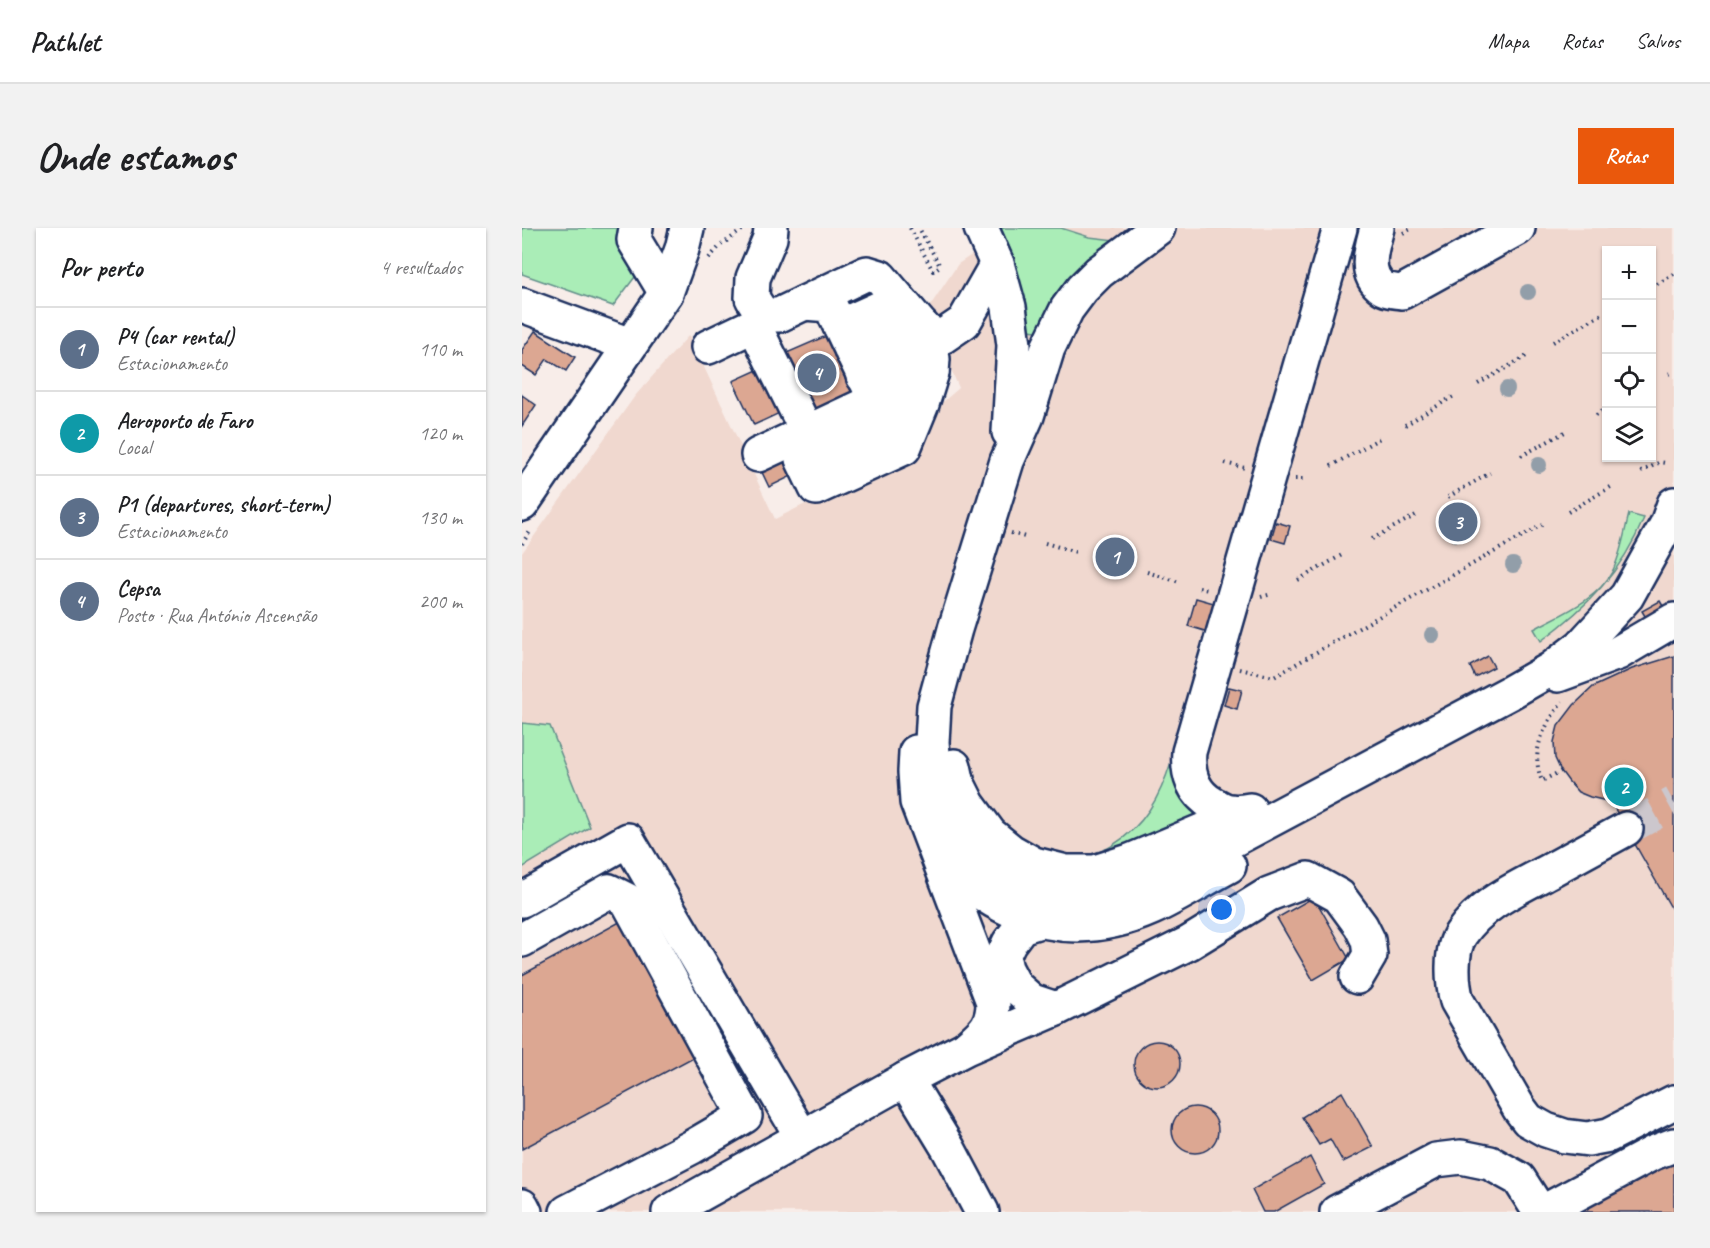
<!DOCTYPE html>
<html lang="pt">
<meta charset="utf-8">
<style>
body{margin:0;font-family:Caveat,sans-serif;background:#f2f2f2;color:#202124}
.controls{position:absolute;right:18px;top:18px;display:grid;overflow:hidden;border-radius:0px;box-shadow:0 2px 4px #0004}
.controls button{width:54px;height:54px;display:grid;place-items:center;padding:0;border:0;border-bottom:2px solid #e0e0e0;background:#fff;color:#202124;font:30px sans-serif}
.you{position:absolute;left:700px;top:682px;width:21px;height:21px;margin:-15px;border:4px solid #fff;border-radius:50%;background:#1a73e8;box-shadow:0 0 0 9px #1a73e833}
.badge{display:grid;place-items:center;width:39px;height:39px;border-radius:50%;background:#ea580c;color:#fff;font-size:20px;font-weight:700}
.pin{position:absolute;translate:-50% -50%;border:3px solid #fff;box-shadow:0 2px 6px #0006}
.list{margin:0;padding:0;list-style:none}
h2{display:flex;justify-content:space-between;align-items:center;height:78px;margin:0;padding:0 24px;font-size:26px}
h2 small{font-size:20px;font-weight:400;color:#757577}
.list li{display:grid;grid-template-columns:39px 1fr auto;gap:18px;align-items:center;box-sizing:border-box;height:84px;padding:0 24px;border-top:2px solid #e0e0e0}
.list b{display:block;font-size:22px;white-space:nowrap}
.list p{margin:0;font-size:20px;white-space:nowrap;color:#757577}
.list em{font-size:20px;font-style:normal;color:#757577}
.icon{flex:none;width:33px;height:33px;fill:none;stroke:currentColor;stroke-width:2;stroke-linecap:round;stroke-linejoin:round}
.map{position:relative;flex:none;width:1152px;height:984px;overflow:hidden;border-radius:0px}
header{display:flex;align-items:center;gap:36px;box-sizing:border-box;height:84px;padding:0 30px;background:#fff;border-bottom:2px solid #e0e0e0}
header strong{font-size:28px}
nav{display:flex;gap:33px;margin-inline-start:auto;font-size:21px}
.intro{display:flex;align-items:center;justify-content:space-between;box-sizing:border-box;height:144px;padding:0 36px}
h1{margin:0;font-size:42px}
.button{padding:15px 27px;border-radius:0px;background:#ea580c;color:#fff;font-size:21px;font-weight:700}
main{display:flex;gap:36px;padding:0 36px}
aside{flex:1;background:#fff;border-radius:0px;box-shadow:0 2px 4px #0004}
.map>svg:first-child{display:block}
.built{fill:#f0d8cf;fill-rule:evenodd}
.green{fill:#aaedb7;stroke:#628e8a;stroke-width:1.5}
.building{fill:#dca792;stroke:#1b2f5e;stroke-width:1.5}
.lines{fill:none;stroke-linecap:round;stroke-linejoin:round}
.minor-tunnel{stroke:#ccc7cd;stroke-width:33;stroke-dasharray:33 16;stroke-linecap:butt}
.minor-casing{stroke:#1b2f5e;stroke-width:38}
.path{stroke:#1b2f5e;stroke-width:4;stroke-dasharray:1.5 4.5;stroke-linecap:butt}
.minor{stroke:#fff;stroke-width:33}
.tree{fill:#929ea9}
</style>
<header>
<strong>Pathlet</strong>
<nav><a>Mapa</a><a>Rotas</a><a>Salvos</a></nav>
</header>
<div class="intro"><h1>Onde estamos</h1><a class="button">Rotas</a></div>
<main>
<aside>
<h2>Por perto<small>4 resultados</small></h2>
<ul class="list">
<li><span class="badge" style="background:#5c6f8a">1</span><div><b>P4 (car rental)</b><p>Estacionamento</p></div><em>110 m</em></li>
<li><span class="badge" style="background:#0f9aa8">2</span><div><b>Aeroporto de Faro</b><p>Local</p></div><em>120 m</em></li>
<li><span class="badge" style="background:#5c6f8a">3</span><div><b>P1 (departures, short-term)</b><p>Estacionamento</p></div><em>130 m</em></li>
<li><span class="badge" style="background:#5c6f8a">4</span><div><b>Cepsa</b><p>Posto · Rua António Ascensão</p></div><em>200 m</em></li>
</ul>
</aside>
<div class="map">
<svg width="1152" height="984" viewBox="0 0 1152 984">
<rect width="100%" height="100%" fill="#f8ede9"/>
<filter id="ink" filterUnits="userSpaceOnUse"><feTurbulence type="fractalNoise" baseFrequency=".0167" numOctaves="2"/><feDisplacementMap in="SourceGraphic" scale="12" xChannelSelector="R" yChannelSelector="G"/><feConvolveMatrix kernelMatrix="1 2 1 2 8 2 1 2 1" color-interpolation-filters="sRGB"/></filter>
<g filter="url(#ink)">
<!-- built -->
<path class="built" d="M490,0H1152V984H0V325L113,168L167,107L253,291L389,224L401,191L437,160L404,84L436,36ZM1084,22H1130V230H1084Z"/>
<!-- green -->
<g class="green">
<path d="M0,0H114L125,33L91,78L0,46Z"/>
<path d="M479,0H539L567,9L593,12L595,13L521,104L507,102C503,66 495,33 479,0Z"/>
<path d="M1107,286L1122,290C1100,344 1065,379 1019,413L1012,401C1039,386 1074,373 1090,344C1099,327 1102,305 1107,286Z"/>
<path d="M0,495L28,498L68,599L0,640Z"/>
<path d="M649,534C651,555 659,576 679,587L593,624L560,630C570,626 582,623 591,617C622,598 638,569 649,534Z"/>
</g>
<!-- building -->
<g class="building">
<path d="M13,103L53,129L44,143L25,131L14,147L0,138V122Z"/>
<path d="M304,108L332,169L291,188L260,127Z"/>
<path d="M242,139L262,183L232,197L211,153Z"/>
<path d="M0,167L14,177L0,198Z"/>
<path d="M271,224L280,243L247,259L238,240Z"/>
<path d="M754,294L768,298L763,315L749,311Z"/>
<path d="M674,370L695,376L686,404L666,398Z"/>
<path d="M1138,373L1152,397L1136,410L1120,383Z"/>
<path d="M966,428L972,439L953,449L948,438Z"/>
<path d="M1152,428V685L1089,574L1068,569L1056,564L1047,554L1039,543L1033,530L1032,514L1036,498L1052,477L1071,459L1110,441Z"/>
<path d="M707,459L720,462L715,481L702,477Z"/>
<path d="M792,669L827,731L791,752L755,690Z"/>
<path d="M105,690L181,824L0,921V747Z"/>
<circle cx="635" cy="836" r="23"/>
<path d="M820,864L851,919L821,934L808,911L797,917L780,889Z"/>
<circle cx="673" cy="902" r="23"/>
<path d="M1152,926V984H1053Z"/>
<path d="M788,929L802,956L752,984H741L730,962Z"/>
</g>
<g class="lines">
<!-- minor-tunnel -->
<path class="minor-tunnel" d="M1104,601L1152,575"/>
<!-- minor casing -->
<g class="minor-casing">
<g id="minor">
<path d="M114,0L112,12L144,65"/>
<path d="M459,0L475,36L487,79L492,117L487,204"/>
<path d="M636,0L577,44L560,61L545,81L526,120L505,188L485,233L433,401L412,478L410,514L412,539L418,566L431,596L446,618L481,648L513,664L553,671L601,662L651,642L696,620L987,465L1029,441L1059,418L1105,368L1145,296L1152,276"/>
<path d="M855,0C850,19 840,46 861,60C865,63 874,63 880,64L996,0"/>
<path d="M282,75L308,77L362,190"/>
<path d="M0,77L108,117"/>
<path d="M241,87L230,70L231,50L248,10L249,0"/>
<path d="M232,97L295,224"/>
<path d="M318,98L360,79L384,80"/>
<path d="M186,119L232,97L241,87H257L345,45L358,49L405,104L420,109L442,94L475,36"/>
<path d="M330,124L371,104L401,99"/>
<path d="M341,148L382,129L405,104"/>
<path d="M400,176L382,220L294,260L280,231L400,176L410,144"/>
<path d="M236,227L394,153L410,144L411,131"/>
<path d="M0,276L144,65L160,21L165,0"/>
<path d="M1036,447L1096,425L1152,392"/>
<path d="M394,524L393,544L395,574L471,774C471,797 462,804 446,818"/>
<path d="M432,538L436,556L446,576L468,606L489,623L512,636L544,644H573L608,633L708,591"/>
<path d="M728,582C722,583 715,584 709,583C703,583 697,579 691,576C671,565 665,546 667,524L818,0"/>
<path d="M1104,601C1078,615 1053,629 1027,643C996,660 960,675 939,706C928,722 930,755 935,773L997,880L1006,892L1024,902L1042,908L1066,911L1087,907L1152,874"/>
<path d="M409,608C418,620 426,634 436,645C446,657 459,665 472,673C523,703 576,704 630,680C656,668 681,652 707,638"/>
<path d="M0,672L106,612L280,909"/>
<path d="M518,693L499,699L487,715L481,728L484,741L493,758L510,773L534,781"/>
<path d="M0,712L87,663L105,672L223,888L170,919L45,984"/>
<path d="M384,851L444,820L534,781L667,715L747,666L786,651L817,668L839,698L846,712L848,727L835,749"/>
<path d="M0,978L3,984"/>
<path d="M147,984L384,851L426,920L460,984"/>
<path d="M815,984L914,932L939,929L968,935L997,951L1018,984"/>
<path d="M1021,984L1131,925L1152,917"/>
</g>
</g>
<!-- path -->
<g class="path">
<path d="M388,0L411,43L418,38L397,0"/>
<path d="M881,5L891,0"/>
<path d="M187,30L198,18L220,2"/>
<path d="M1130,59L1152,46"/>
<path d="M1031,114L1080,86"/>
<path d="M1147,146L1152,144"/>
<path d="M956,156L1006,127"/>
<path d="M1074,187L1084,181"/>
<path d="M883,197L932,168"/>
<path d="M999,228L1043,204"/>
<path d="M703,235L723,240"/>
<path d="M809,238L858,210"/>
<path d="M1119,244L1138,234L1144,235"/>
<path d="M773,251H783"/>
<path d="M926,269L968,245"/>
<path d="M1046,284L1092,257"/>
<path d="M489,305L503,309"/>
<path d="M850,311L894,287"/>
<path d="M523,315L554,324"/>
<path d="M0,316L9,302"/>
<path d="M575,330L606,339"/>
<path d="M625,344L657,354"/>
<path d="M776,352L820,327"/>
<path d="M677,360L687,362"/>
<path d="M739,369L750,366"/>
<path d="M718,441L752,449L810,415L1020,297"/>
<path d="M1039,543L1020,553C1007,521 1023,499 1040,473"/>
</g>
<!-- minor -->
<use href="#minor" class="minor"/>
</g>
<!-- trees -->
<g class="tree">
<circle cx="1006" cy="64" r="8"/>
<circle cx="985" cy="161" r="8"/>
<circle cx="1017" cy="237" r="8"/>
<circle cx="934" cy="306" r="8"/>
<circle cx="991" cy="337" r="8"/>
<circle cx="910" cy="407" r="8"/>
</g>
</g>
</svg>
<div class="controls">
<button>+</button>
<button>−</button>
<button><svg class="icon" aria-label="locate" viewBox="0 0 24 24"><circle cx="12" cy="12" r="6"/><path d="M12 2v4M12 18v4M2 12h4M18 12h4"/></svg></button>
<button><svg class="icon" aria-label="layers" viewBox="0 0 24 24"><path d="M12 4l9 5-9 5-9-5zM3 14l9 5 9-5"/></svg></button>
</div>
<div class="you"></div>
<div class="pin badge" style="left:593px;top:329px;background:#5c6f8a">1</div>
<div class="pin badge" style="left:1102px;top:559px;background:#0f9aa8">2</div>
<div class="pin badge" style="left:936px;top:294px;background:#5c6f8a">3</div>
<div class="pin badge" style="left:295px;top:145px;background:#5c6f8a">4</div>
</div>
</main>
